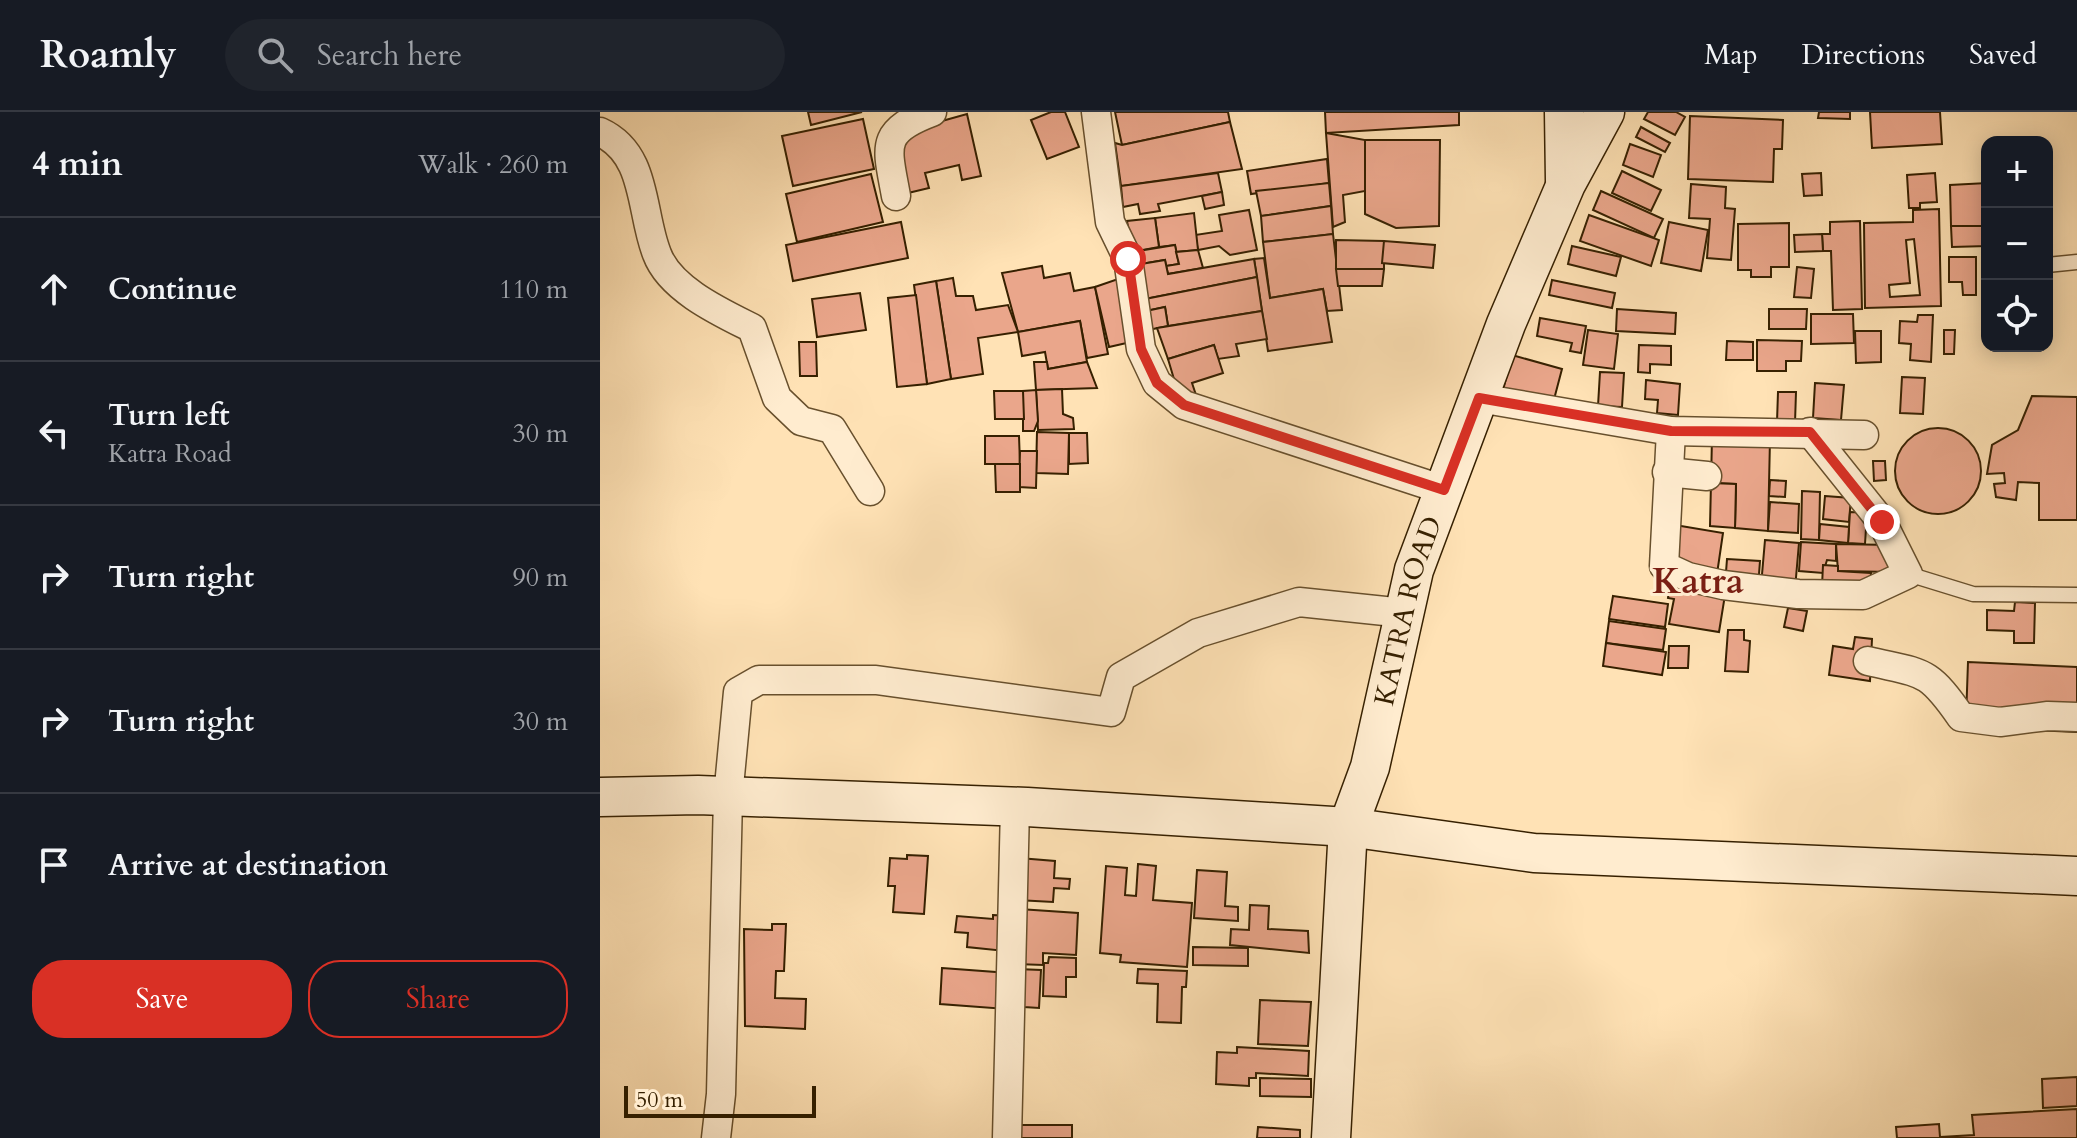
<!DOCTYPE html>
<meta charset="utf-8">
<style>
body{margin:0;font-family:Cardo,serif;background:#20242c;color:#f1f3f6}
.controls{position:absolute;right:24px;top:24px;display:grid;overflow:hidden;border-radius:16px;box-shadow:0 4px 20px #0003}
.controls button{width:72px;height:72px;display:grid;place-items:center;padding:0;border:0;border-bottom:2px solid #363941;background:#171b24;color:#f1f3f6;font:40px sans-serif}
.scale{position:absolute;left:24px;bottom:20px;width:192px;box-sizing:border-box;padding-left:8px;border:4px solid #362000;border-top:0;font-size:22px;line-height:28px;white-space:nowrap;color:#362000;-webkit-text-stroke:6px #ffeccf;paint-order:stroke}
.stop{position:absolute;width:24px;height:24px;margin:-18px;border:6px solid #d93025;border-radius:50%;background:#fff}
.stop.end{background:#d93025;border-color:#fff;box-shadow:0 2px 8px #0008}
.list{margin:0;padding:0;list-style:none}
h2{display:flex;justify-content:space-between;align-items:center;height:104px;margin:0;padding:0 32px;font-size:34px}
h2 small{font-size:26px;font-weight:400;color:#9ea1a6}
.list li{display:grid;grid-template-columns:52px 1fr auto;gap:24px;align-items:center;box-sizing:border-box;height:144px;padding:0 32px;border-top:2px solid #363941}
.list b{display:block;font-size:30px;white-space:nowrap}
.list p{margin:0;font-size:26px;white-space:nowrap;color:#9ea1a6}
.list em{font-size:26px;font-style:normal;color:#9ea1a6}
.actions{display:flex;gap:16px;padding:24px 32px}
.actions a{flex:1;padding:18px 0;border:2px solid #d93025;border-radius:32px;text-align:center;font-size:28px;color:#d93025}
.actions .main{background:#d93025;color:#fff}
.icon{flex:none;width:44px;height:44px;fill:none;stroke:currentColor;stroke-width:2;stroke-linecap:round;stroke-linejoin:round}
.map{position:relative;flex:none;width:1477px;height:1026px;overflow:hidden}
header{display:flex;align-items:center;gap:48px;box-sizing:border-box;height:112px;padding:0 40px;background:#171b24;border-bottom:2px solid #363941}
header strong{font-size:38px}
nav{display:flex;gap:44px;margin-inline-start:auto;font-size:28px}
.search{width:560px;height:72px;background:#20242c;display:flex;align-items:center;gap:20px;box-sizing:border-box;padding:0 28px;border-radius:44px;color:#9ea1a6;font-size:30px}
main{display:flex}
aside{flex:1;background:#171b24}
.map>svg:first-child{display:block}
.building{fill:#eaa68b;stroke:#362000;stroke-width:2;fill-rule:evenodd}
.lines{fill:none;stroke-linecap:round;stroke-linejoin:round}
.lane-casing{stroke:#68502d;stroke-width:17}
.street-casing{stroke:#68502d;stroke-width:31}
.secondary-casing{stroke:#362000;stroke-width:41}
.lane{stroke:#ffeccf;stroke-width:14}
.street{stroke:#ffeccf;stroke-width:28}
.secondary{stroke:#ffeccf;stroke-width:38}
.route{stroke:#d93025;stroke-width:10}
.labels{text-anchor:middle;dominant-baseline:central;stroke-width:6;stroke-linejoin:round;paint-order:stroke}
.street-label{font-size:28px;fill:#362000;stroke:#ffeccf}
.district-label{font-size:36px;font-weight:bold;fill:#7a1f14;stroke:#ffeccf}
</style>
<header>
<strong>Roamly</strong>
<div class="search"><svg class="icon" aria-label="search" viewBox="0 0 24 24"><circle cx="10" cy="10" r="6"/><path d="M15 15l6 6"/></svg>Search here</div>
<nav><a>Map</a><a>Directions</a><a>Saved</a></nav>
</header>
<main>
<aside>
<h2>4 min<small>Walk · 260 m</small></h2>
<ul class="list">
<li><svg class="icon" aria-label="ahead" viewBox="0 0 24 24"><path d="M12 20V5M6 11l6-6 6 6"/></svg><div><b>Continue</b></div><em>110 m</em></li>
<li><svg class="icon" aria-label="left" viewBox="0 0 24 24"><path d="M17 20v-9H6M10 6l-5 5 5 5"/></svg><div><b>Turn left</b><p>Katra Road</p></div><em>30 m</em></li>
<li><svg class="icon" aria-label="right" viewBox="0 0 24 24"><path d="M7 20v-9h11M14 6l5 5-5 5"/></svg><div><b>Turn right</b></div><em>90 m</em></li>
<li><svg class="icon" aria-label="right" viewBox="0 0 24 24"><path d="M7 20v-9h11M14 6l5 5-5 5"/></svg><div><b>Turn right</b></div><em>30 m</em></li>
<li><svg class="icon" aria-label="arrive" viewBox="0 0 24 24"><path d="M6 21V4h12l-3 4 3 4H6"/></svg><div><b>Arrive at destination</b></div></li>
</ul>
<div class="actions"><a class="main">Save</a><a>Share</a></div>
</aside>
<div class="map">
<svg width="1477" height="1026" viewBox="0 0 1477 1026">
<rect width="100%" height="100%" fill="#ffe2b5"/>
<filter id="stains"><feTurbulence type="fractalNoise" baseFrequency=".0025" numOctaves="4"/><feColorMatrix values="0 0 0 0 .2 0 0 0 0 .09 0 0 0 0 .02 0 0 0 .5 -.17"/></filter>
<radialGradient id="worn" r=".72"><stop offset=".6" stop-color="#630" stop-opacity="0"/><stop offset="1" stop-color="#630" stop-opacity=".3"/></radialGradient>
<!-- building -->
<g class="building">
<path d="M208,0H262L211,13Z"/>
<path d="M451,0H465L479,35L447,47L431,8Z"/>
<path d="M515,0H628L630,10L522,33Z"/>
<path d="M725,0H859V13L726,21Z"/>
<path d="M1048,0H1076L1085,5L1075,23L1044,7Z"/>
<path d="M1219,0H1250V7L1218,6Z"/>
<path d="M1270,0H1340L1342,32L1272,36Z"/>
<path d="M367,2L381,64L362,68L359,53L325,61L329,76L308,81L299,21Z"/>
<path d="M1090,4L1183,8L1182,37H1174L1173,70L1088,67Z"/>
<path d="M263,7L274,57L193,74L182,24Z"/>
<path d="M630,10L642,57L521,74L515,31L522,33Z"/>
<path d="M1041,15L1070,31L1065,40L1036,25Z"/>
<path d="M726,21L765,28V79L743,83L745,110L733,115Z"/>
<path d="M765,28H840L839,114L796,116L765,102Z"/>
<path d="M1030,32L1061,43L1053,65L1023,53Z"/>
<path d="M727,47L729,71L651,82L647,59Z"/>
<path d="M1022,59L1061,78L1051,99L1012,81Z"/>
<path d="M618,61L622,80L558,92L560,99L540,102L538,92L523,95L521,74Z"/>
<path d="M1221,61L1222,83L1204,84L1202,62Z"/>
<path d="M1335,61L1337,90L1320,91V96H1309L1307,63Z"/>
<path d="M271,62L283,110L197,130L186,82Z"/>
<path d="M729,71L731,94L661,104L656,79Z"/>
<path d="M1387,71V114H1351L1350,73Z"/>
<path d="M1091,72L1126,75L1125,96L1135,97L1131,148L1107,146L1110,107L1089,106Z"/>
<path d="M1001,79L1063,107L1054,126L993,98Z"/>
<path d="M622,80L624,93L605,97L602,84Z"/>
<path d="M731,94L733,122L663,130L661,104Z"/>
<path d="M1339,97L1341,194L1265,196L1264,111L1313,110V98ZM1314,127L1320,183L1290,185L1289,173L1310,171L1306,128Z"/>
<path d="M649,98L657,138L630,143L619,134L598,138L595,123L622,119L619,103Z"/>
<path d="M594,101L598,138L576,140L575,133L559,135L555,106Z"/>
<path d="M989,103L1059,128L1051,154L980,129Z"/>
<path d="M555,106L559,135L532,140L527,109Z"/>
<path d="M1260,109L1262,197L1233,198L1231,139H1223L1222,122H1230V110Z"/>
<path d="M301,110L308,146L193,169L186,133Z"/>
<path d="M1069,110L1108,118L1101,159L1061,151Z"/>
<path d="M1189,111V155H1171V165H1151V158H1138V112Z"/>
<path d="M1351,114H1387V134L1352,135Z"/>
<path d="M733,122L742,198L727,199L723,177L670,186L663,130Z"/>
<path d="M1222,122L1223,139L1195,140L1194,123Z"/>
<path d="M736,128L784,129V157H736Z"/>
<path d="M784,129L835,133L833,156L782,151Z"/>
<path d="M575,133L579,152L566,154L565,148L535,153L532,140Z"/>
<path d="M972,134L1021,145L1016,164L968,152Z"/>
<path d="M598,138L603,156L568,162L566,154L579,152L576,140Z"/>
<path d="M1349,145H1376V183H1363L1362,170H1349Z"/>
<path d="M664,146L670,186L723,177L732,230L668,239L654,147Z"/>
<path d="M654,147L657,165L540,188L535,153L565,148L568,162Z"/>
<path d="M442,154L444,166L470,161L474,179L495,175L508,242L487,246L480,209L418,220L402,161Z"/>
<path d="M1197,155L1214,157L1211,186L1194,185Z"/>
<path d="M736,157H784L782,174H738Z"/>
<path d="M657,165L662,199L568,214L565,195L546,199L540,188Z"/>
<path d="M353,166L356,184H373L376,198L408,193L418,220L378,226L383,262L351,267L336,169Z"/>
<path d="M518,167L531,230L509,235L495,175Z"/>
<path d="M952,168L1015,181L1012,196L949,183Z"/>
<path d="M336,169L351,267L327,272L314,173Z"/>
<path d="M260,181L266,218L217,225L212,187Z"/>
<path d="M316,183L327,272L297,275L288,186Z"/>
<path d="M565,195L568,214L548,218L546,199Z"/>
<path d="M1017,197L1076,201L1075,222L1016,219Z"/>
<path d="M1169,197H1207L1206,217H1169Z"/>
<path d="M662,199L667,227L636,232L639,244L618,247L614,233L568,247L557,216Z"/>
<path d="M1211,202H1253L1254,231L1211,232Z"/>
<path d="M1318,203H1333L1331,250L1310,248L1311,232L1299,231L1300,209L1317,210Z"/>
<path d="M940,206L986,214L981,241L970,239L972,231L937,224Z"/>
<path d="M480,209L487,250L448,257L445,240L422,244L418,220Z"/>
<path d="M988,218L1018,222L1014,257L983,253Z"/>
<path d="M1344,218H1355L1354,242H1344Z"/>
<path d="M1255,219H1281V250L1256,251Z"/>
<path d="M1157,228L1202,229L1201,249H1186V259H1157Z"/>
<path d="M1127,229L1153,230V248H1126Z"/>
<path d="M199,230H216L217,264H200Z"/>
<path d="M614,233L623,261L592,271L596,283L579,284L568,247Z"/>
<path d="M1039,233L1071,234V253L1050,252V261L1038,260Z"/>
<path d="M912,243L962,257L952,295L902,282Z"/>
<path d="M434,250H447L448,257L487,250L497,276L436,278Z"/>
<path d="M1000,260L1024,261L1022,295L998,294Z"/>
<path d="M1302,265L1325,266L1323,302L1300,301Z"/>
<path d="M1046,268L1080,272L1078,303L1057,301L1058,288L1045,287Z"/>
<path d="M1215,271L1244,273L1241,308L1213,306Z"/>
<path d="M462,277L463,302L473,306L474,317L438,318L436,278Z"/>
<path d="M436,278L438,309L434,319H423V279Z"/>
<path d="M394,279H423L424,307H395Z"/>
<path d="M1178,280H1196L1195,311L1177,310Z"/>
<path d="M1432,284L1477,285V408H1439V371L1418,370L1416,388L1396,385L1394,372L1405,371L1404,361L1387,362L1392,333L1418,318Z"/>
<circle cx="1338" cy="359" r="43"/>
<path d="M437,320L469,321L468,362L436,361Z"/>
<path d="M469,321H487L488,351L469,352Z"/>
<path d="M385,324H419L420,352H385Z"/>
<path d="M1112,325L1170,327L1168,419L1135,416L1136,372L1111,371Z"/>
<path d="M420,339H437L436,376L419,375Z"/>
<path d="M1273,349H1285L1286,368L1274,369Z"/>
<path d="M395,352H420V380H396Z"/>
<path d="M1170,368L1186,369L1185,385L1169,384Z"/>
<path d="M1111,371L1136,372L1135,416L1110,414Z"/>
<path d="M1202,379L1220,380L1219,428L1201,427Z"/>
<path d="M1225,384L1251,386L1249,410L1223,407Z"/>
<path d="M1170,390L1199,392L1198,421L1168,419Z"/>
<path d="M1250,400L1267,401L1265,432L1248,431Z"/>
<path d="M1220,412L1249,415L1248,431L1219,428Z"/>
<path d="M1075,413L1123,421L1117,462L1068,453Z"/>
<path d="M1165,428L1199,431L1195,477L1161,474Z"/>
<path d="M1201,430L1236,432V449L1227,448L1223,461L1199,459Z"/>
<path d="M1236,432L1292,433V460L1238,459Z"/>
<path d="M1127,447L1160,449L1158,475L1125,473Z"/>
<path d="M1223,453L1238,454V459L1271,461L1270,477L1222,474Z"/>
<path d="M1071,464L1125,483L1119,520L1069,512L1074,487L1068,486Z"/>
<path d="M1013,484L1068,492L1065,515L1009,507Z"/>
<path d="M1415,490L1435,491L1434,531H1414V519L1387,518V498L1414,499Z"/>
<path d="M1188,496L1207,499L1203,519L1184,515Z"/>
<path d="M1009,509L1066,517L1063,538L1006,531Z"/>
<path d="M1128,518H1144V528L1150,529L1148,560L1125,559Z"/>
<path d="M1255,525L1272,527L1270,569L1229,563L1233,534L1253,537Z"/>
<path d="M1006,531L1066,540L1062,563L1003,554Z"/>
<path d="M1069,534H1089L1088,556H1068Z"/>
<path d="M1368,550L1477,555V620L1407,617L1366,607Z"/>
<path d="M307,743L328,744L324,802L293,800L295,774H288L290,746L307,747Z"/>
<path d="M419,746L455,749L454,766L470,767L469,777L454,776L453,790L417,788Z"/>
<path d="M538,752L556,754L553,788L592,791L587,855L520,850L521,843L500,841L506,754L527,756L525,783L536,784Z"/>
<path d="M597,758L627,760L625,794L638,795V809L594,806Z"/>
<path d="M650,793L669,794L668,817L708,819L709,841L630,833L631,817L649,818Z"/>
<path d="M419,797L478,801L476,843L443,841V853L416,852Z"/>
<path d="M393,803L409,804L405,839L367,835L368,821L355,820L357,804L393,807Z"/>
<path d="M172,812H186L184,859H176L175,886L206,887L205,917L145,914L144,817L172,818Z"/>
<path d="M593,835L648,836V854L593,853Z"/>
<path d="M449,845L476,846V865H466V885L443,884L444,851H448Z"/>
<path d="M342,856L409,861L406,897L340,892Z"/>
<path d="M417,857L441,858L439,896L424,895Z"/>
<path d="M538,857L587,859L586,875H582L581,911L557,910L558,872L537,871Z"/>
<path d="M660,888L711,890L708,934L658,932Z"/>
<path d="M637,935L709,939L708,964L656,961V966H649V974L616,972L617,940L637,941Z"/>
<path d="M1477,965V994L1443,996L1442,967Z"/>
<path d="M660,966L711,967V985L660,984Z"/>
<path d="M1477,997V1026H1297L1296,1015L1339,1012L1340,1025L1374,1023L1372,1003Z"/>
<path d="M408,1013H472V1026H407Z"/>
<path d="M658,1015L700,1018V1026H657Z"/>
</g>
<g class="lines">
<!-- lane casing -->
<g class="lane-casing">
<g id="lane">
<path d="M1447,153L1477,150"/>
<path d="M1308,462L1373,482L1477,483"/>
</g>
</g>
<!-- street casing -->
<g class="street-casing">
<g id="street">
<path d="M496,0L510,110L528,147L541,237L557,271L584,293L844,378"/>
<path d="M0,20C48,42 40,100 57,142C70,177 120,200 152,216L177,286L201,309L232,317L270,379"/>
<path d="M296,84C287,34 279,20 332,0"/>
<path d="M879,286L1071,319L1264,323"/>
<path d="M1071,319L1064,454L1088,465L1123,473L1198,482L1263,483L1308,462L1282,410L1210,320"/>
<path d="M1067,360L1107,364"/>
<path d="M1268,549C1323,562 1327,556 1361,605L1400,610L1448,604L1477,605"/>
<path d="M116,1026L121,982L128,685L138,580L159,568H276L511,600L521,565L598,521L699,490L804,501"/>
<path d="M407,1026L415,695"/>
</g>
</g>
<!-- secondary casing -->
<g class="secondary-casing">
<g id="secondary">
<path d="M964,0L965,69"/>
<path d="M0,685L98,683L427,695L748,715L934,741L1477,764"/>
<path id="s1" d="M731,1026L748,715L770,655L814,458L906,212L966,72L1005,0"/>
</g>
</g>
<!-- lane -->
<use href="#lane" class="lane"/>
<!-- street -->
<use href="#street" class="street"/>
<!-- secondary -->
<use href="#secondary" class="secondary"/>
</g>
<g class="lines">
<!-- route -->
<path class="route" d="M528,147L541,237L557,271L584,293L844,378L879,286L1071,319L1210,320L1282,410"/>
</g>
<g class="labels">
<!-- street labels -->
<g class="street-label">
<text stroke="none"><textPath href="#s1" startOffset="536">KATRA ROAD</textPath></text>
</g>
<!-- district labels -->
<g class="district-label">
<text x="1098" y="469">Katra</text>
</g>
</g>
<rect width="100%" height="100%" filter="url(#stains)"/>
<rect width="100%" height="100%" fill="url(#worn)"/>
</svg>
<div class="controls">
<button>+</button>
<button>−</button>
<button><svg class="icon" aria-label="locate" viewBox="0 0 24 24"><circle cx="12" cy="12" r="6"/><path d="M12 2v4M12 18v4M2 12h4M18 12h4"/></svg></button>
</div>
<div class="scale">50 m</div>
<div class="stop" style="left:528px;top:147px"></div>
<div class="stop end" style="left:1282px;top:410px"></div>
</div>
</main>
